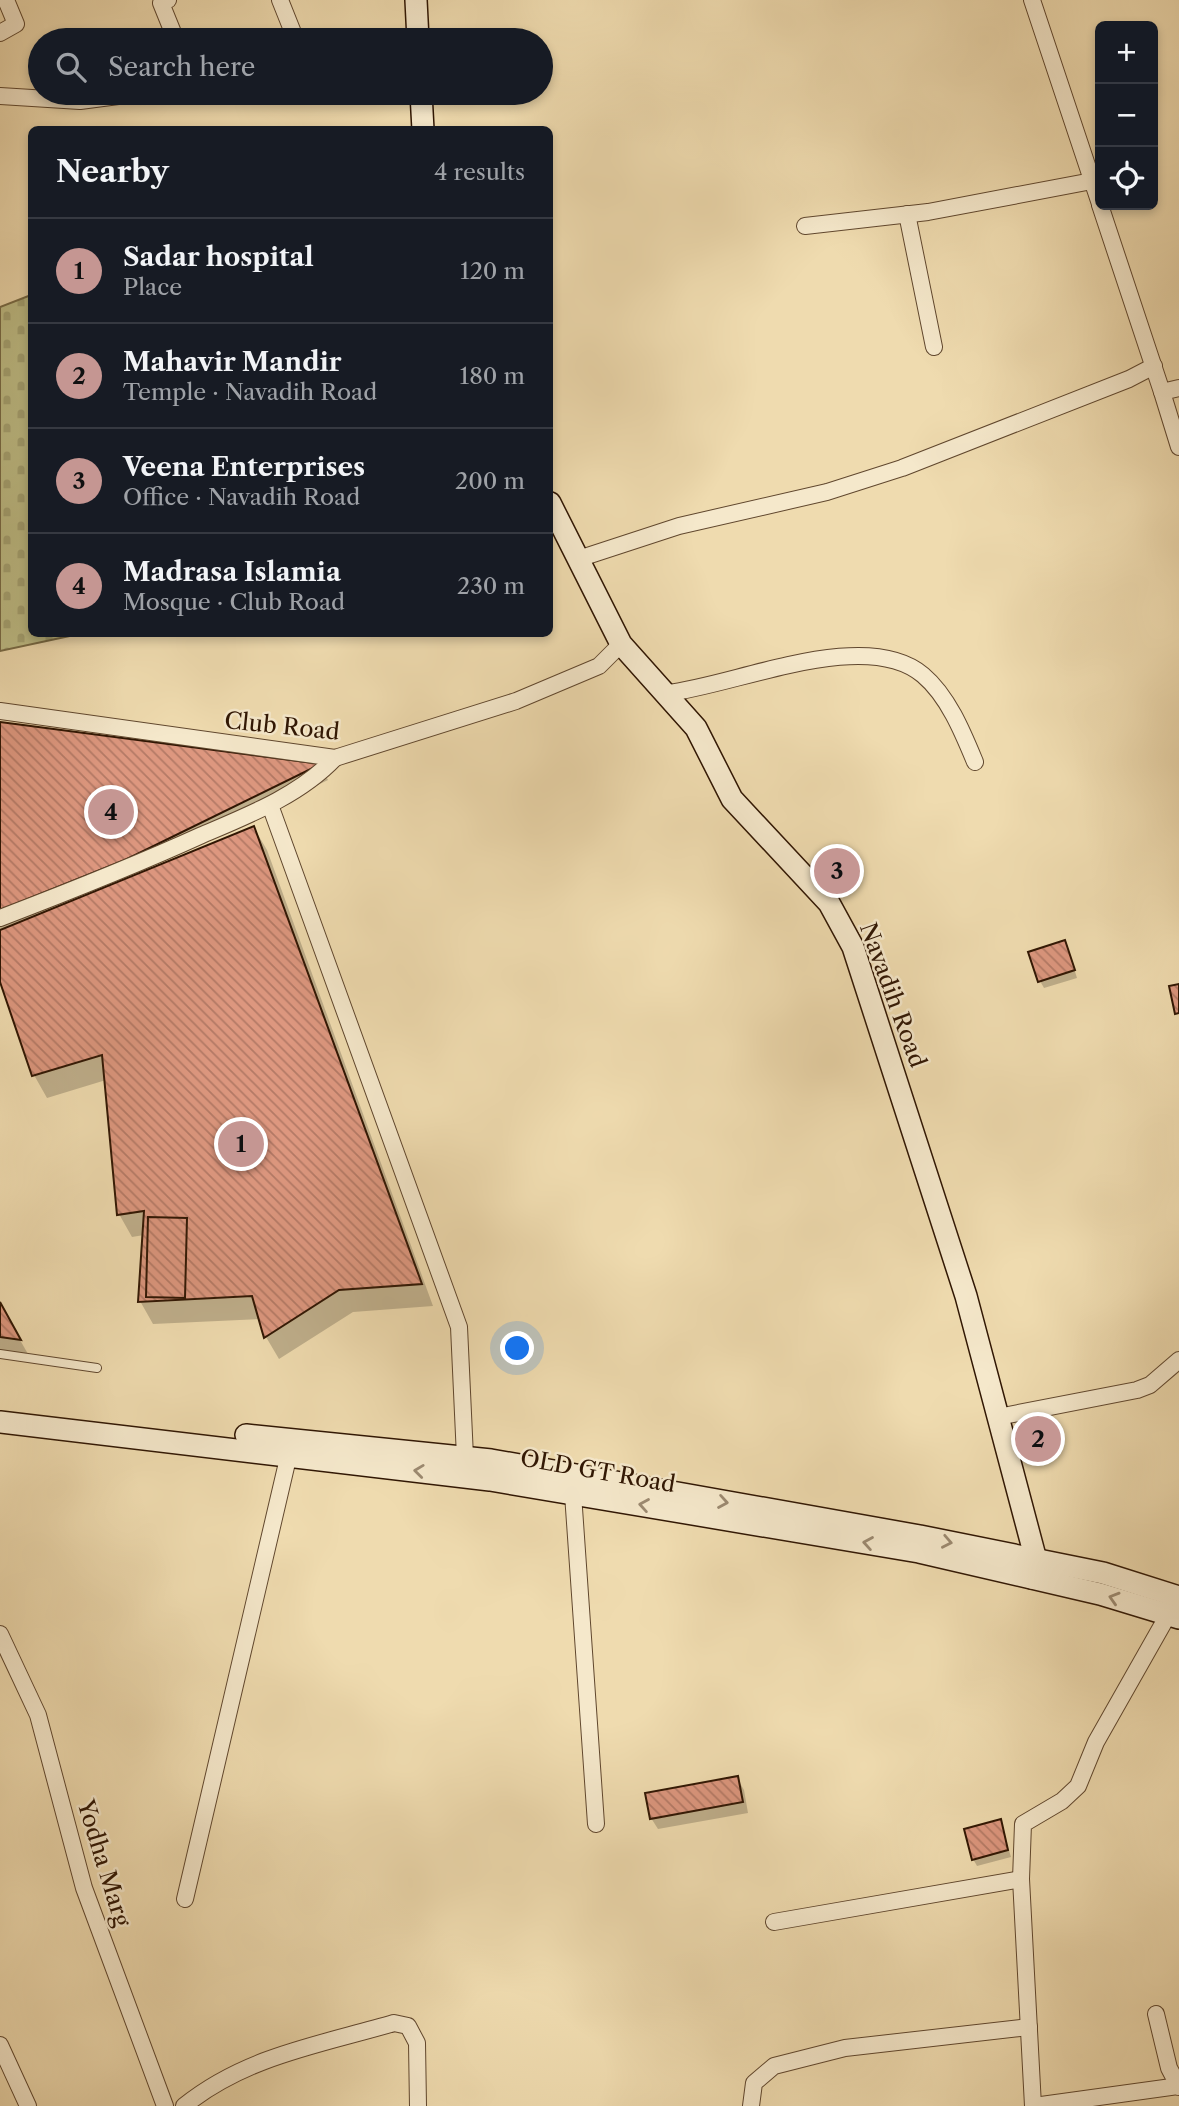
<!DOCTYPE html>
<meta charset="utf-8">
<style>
body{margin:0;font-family:"Libre Caslon Text",serif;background:#20242c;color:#f1f3f6}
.controls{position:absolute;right:21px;top:21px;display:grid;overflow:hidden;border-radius:10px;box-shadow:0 4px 10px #0003}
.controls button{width:63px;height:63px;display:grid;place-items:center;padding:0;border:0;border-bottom:2px solid #363941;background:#171b24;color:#f1f3f6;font:35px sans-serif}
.you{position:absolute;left:518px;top:1349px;width:24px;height:24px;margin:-18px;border:5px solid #fff;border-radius:50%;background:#1a73e8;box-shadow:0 0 0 10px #1a73e833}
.badge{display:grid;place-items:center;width:46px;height:46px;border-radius:50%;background:#c59692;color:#111;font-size:23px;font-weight:700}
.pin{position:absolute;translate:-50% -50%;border:4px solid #fff;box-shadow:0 2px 7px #0006}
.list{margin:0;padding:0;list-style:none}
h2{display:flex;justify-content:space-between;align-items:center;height:91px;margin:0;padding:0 28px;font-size:30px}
h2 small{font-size:23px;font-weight:400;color:#9ea1a6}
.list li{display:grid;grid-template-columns:46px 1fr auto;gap:21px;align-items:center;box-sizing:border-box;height:105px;padding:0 28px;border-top:2px solid #363941}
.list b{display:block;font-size:26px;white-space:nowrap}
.list p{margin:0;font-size:23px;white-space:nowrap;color:#9ea1a6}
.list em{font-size:23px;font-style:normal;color:#9ea1a6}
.icon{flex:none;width:38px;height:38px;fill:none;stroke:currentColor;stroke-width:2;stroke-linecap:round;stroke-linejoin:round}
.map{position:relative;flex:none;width:1179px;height:2106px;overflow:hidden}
.search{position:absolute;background:#171b24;box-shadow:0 4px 10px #0003;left:28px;top:28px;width:525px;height:77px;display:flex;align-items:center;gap:18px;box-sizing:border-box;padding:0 24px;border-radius:38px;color:#9ea1a6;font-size:26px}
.panel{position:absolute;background:#171b24;box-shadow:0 4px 10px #0003;left:28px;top:126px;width:525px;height:511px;border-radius:10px}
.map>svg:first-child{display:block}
.cemetery{fill:url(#cemetery-stones);stroke:#776a45;stroke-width:2}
.shadow{fill:#0003}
.building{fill:url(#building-back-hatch);stroke:#301603;stroke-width:2}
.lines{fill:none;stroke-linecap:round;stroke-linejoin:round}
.lane-casing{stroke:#60472e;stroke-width:10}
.street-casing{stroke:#60472e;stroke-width:18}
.secondary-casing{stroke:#301603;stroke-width:24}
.lane{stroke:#f5e8cb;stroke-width:8}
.street{stroke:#f5e8cb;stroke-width:16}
.secondary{stroke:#f5e8cb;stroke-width:21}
.oneway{stroke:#9c8a71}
.labels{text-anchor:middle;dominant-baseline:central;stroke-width:5;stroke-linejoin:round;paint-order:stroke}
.street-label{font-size:23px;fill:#301603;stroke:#f5e8cb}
</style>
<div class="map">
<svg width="1179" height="2106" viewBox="0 0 1179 2106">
<defs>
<pattern id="cemetery-stones" width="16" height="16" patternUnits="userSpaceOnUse" patternTransform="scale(1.75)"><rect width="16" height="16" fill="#bebe87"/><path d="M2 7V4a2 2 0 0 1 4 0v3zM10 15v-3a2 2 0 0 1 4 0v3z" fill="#a4a373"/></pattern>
<pattern id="building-back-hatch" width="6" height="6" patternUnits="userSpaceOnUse" patternTransform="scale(1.75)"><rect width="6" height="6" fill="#dd977f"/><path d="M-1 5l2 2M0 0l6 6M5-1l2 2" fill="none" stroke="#b47a66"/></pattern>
</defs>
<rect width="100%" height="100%" fill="#efdbaf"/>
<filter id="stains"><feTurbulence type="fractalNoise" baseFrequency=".00286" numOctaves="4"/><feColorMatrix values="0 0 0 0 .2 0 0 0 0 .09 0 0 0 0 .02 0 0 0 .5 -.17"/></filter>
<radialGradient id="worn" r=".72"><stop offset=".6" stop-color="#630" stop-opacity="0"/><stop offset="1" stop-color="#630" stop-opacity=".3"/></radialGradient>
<!-- cemetery -->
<path class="cemetery" d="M31,295L32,634H79L0,651V307Z"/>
<!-- shadow -->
<g class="shadow">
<path d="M0,724L320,765L328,780L151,867L153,869L254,828L267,850L433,1306L353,1312L279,1359L266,1337L261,1319L153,1324L140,1301L144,1235L132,1237L119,1214L106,1080L47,1098L34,1075L0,976Z"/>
<path d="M1068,949L1077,978L1044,988L1040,981Z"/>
<path d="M0,1305L28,1354L0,1351Z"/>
<path d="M737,1778L744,1790L748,1813L658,1829L651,1818Z"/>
<path d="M1000,1821L1011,1857L977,1866L973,1859Z"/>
</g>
<!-- building -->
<g class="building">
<path d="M0,722L321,764L125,860L0,910Z"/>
<path d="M254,826L422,1284L339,1290L264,1338L252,1296L138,1302L144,1211L117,1215L102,1055L32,1076L0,982V930Z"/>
<path d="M1065,940L1075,970L1038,982L1028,952Z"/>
<path d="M1179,984V1013L1175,1014L1169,986Z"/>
<path d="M148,1217L187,1218L185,1298L146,1297Z"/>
<path d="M0,1302L21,1340L0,1337Z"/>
<path d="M738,1776L743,1802L650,1819L645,1793Z"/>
<path d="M1001,1819L1008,1850L972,1860L964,1829Z"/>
</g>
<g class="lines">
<!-- lane casing -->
<g class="lane-casing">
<path id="lane" d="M0,1354L97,1368"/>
</g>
<!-- street casing -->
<g class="street-casing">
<g id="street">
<path d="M168,0L161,3L176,40"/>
<path d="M280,0L296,40"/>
<path d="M1032,0L1100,204"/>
<path d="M0,33L16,24L6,0"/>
<path d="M0,96L80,101L141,93"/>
<path d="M1100,205L1162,392"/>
<path d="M907,214L934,347"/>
<path d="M805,226L928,212L1092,181"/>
<path d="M1179,388L1162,392L1179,447"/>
<path d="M578,559L679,526L827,492L902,468L1129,379L1154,366"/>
<path d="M667,693C734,686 865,626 923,675C948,696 963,733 975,762"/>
<path d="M0,711L335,758L516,701L599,666L621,644"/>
<path d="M270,805L459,1327L465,1457"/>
<path d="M0,918C68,892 136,865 202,835C249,815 300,795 335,758"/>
<path d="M998,1417L1137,1390L1150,1385L1179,1360"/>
<path d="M573,1494L596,1824"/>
<path d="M0,1634L38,1715L84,1888L165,2106"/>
<path d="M185,1899L289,1454"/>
<path d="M774,1922L1021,1879"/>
<path d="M1156,2014L1169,2068L1179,2087"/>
<path d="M0,2045L28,2106"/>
<path d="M184,2106C246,2056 319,2045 394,2023L408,2026L417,2043L418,2106"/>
<path d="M751,2106L754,2083L774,2066L845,2048L1029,2027"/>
<path d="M1033,2106L1021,1879L1023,1824L1062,1801L1078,1786L1096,1742L1168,1615"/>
<path d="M1034,2106L1179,2086"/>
</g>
</g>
<!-- secondary casing -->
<g class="secondary-casing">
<g id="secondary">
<path d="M416,0L418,40"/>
<path d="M421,93L423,130"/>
<path d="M550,503L621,644L696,728L732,799L829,903L853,947L966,1296L1036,1560L1032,1578"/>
<path d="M0,1422L490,1480L919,1552L1100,1594L1179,1618"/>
<path d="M246,1435L491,1460L920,1536L1103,1573L1179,1597"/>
</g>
</g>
<!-- lane -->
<use href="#lane" class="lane"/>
<!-- street -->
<use href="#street" class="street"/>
<!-- secondary -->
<use href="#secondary" class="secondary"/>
</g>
<!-- one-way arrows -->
<defs><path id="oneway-chevron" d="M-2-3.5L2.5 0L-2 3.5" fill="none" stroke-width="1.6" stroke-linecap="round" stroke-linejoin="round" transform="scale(1.75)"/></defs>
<g class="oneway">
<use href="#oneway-chevron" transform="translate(419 1471) rotate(-173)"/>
<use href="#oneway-chevron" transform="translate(723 1502) rotate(10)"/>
<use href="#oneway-chevron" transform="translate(644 1505) rotate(-170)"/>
<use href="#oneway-chevron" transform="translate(947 1542) rotate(11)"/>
<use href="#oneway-chevron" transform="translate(868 1543) rotate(-170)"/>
<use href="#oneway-chevron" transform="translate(1114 1598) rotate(-163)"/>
</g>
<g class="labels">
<!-- street labels -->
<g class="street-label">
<text transform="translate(282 726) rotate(6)">Club Road</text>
<text transform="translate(893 995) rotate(70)">Navadih Road</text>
<text transform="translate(598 1471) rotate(10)">OLD GT Road</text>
<text transform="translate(104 1863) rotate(73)">Yodha Marg</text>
</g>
</g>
<rect width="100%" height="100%" filter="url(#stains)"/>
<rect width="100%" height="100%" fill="url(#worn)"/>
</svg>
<div class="controls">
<button>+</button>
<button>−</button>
<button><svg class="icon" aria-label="locate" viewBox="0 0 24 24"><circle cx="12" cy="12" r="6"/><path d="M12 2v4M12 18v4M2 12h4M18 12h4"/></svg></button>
</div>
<div class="you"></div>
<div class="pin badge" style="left:241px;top:1144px">1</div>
<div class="pin badge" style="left:1038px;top:1439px">2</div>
<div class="pin badge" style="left:837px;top:871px">3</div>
<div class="pin badge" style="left:111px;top:812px">4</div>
<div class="search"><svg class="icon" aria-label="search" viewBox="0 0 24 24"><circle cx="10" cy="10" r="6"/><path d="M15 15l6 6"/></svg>Search here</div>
<section class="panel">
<h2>Nearby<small>4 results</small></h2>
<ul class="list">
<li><span class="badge">1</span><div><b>Sadar hospital</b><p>Place</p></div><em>120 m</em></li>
<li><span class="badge">2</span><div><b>Mahavir Mandir</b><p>Temple · Navadih Road</p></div><em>180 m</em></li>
<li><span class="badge">3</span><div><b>Veena Enterprises</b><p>Office · Navadih Road</p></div><em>200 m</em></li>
<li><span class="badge">4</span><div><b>Madrasa Islamia</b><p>Mosque · Club Road</p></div><em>230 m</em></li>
</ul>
</section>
</div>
